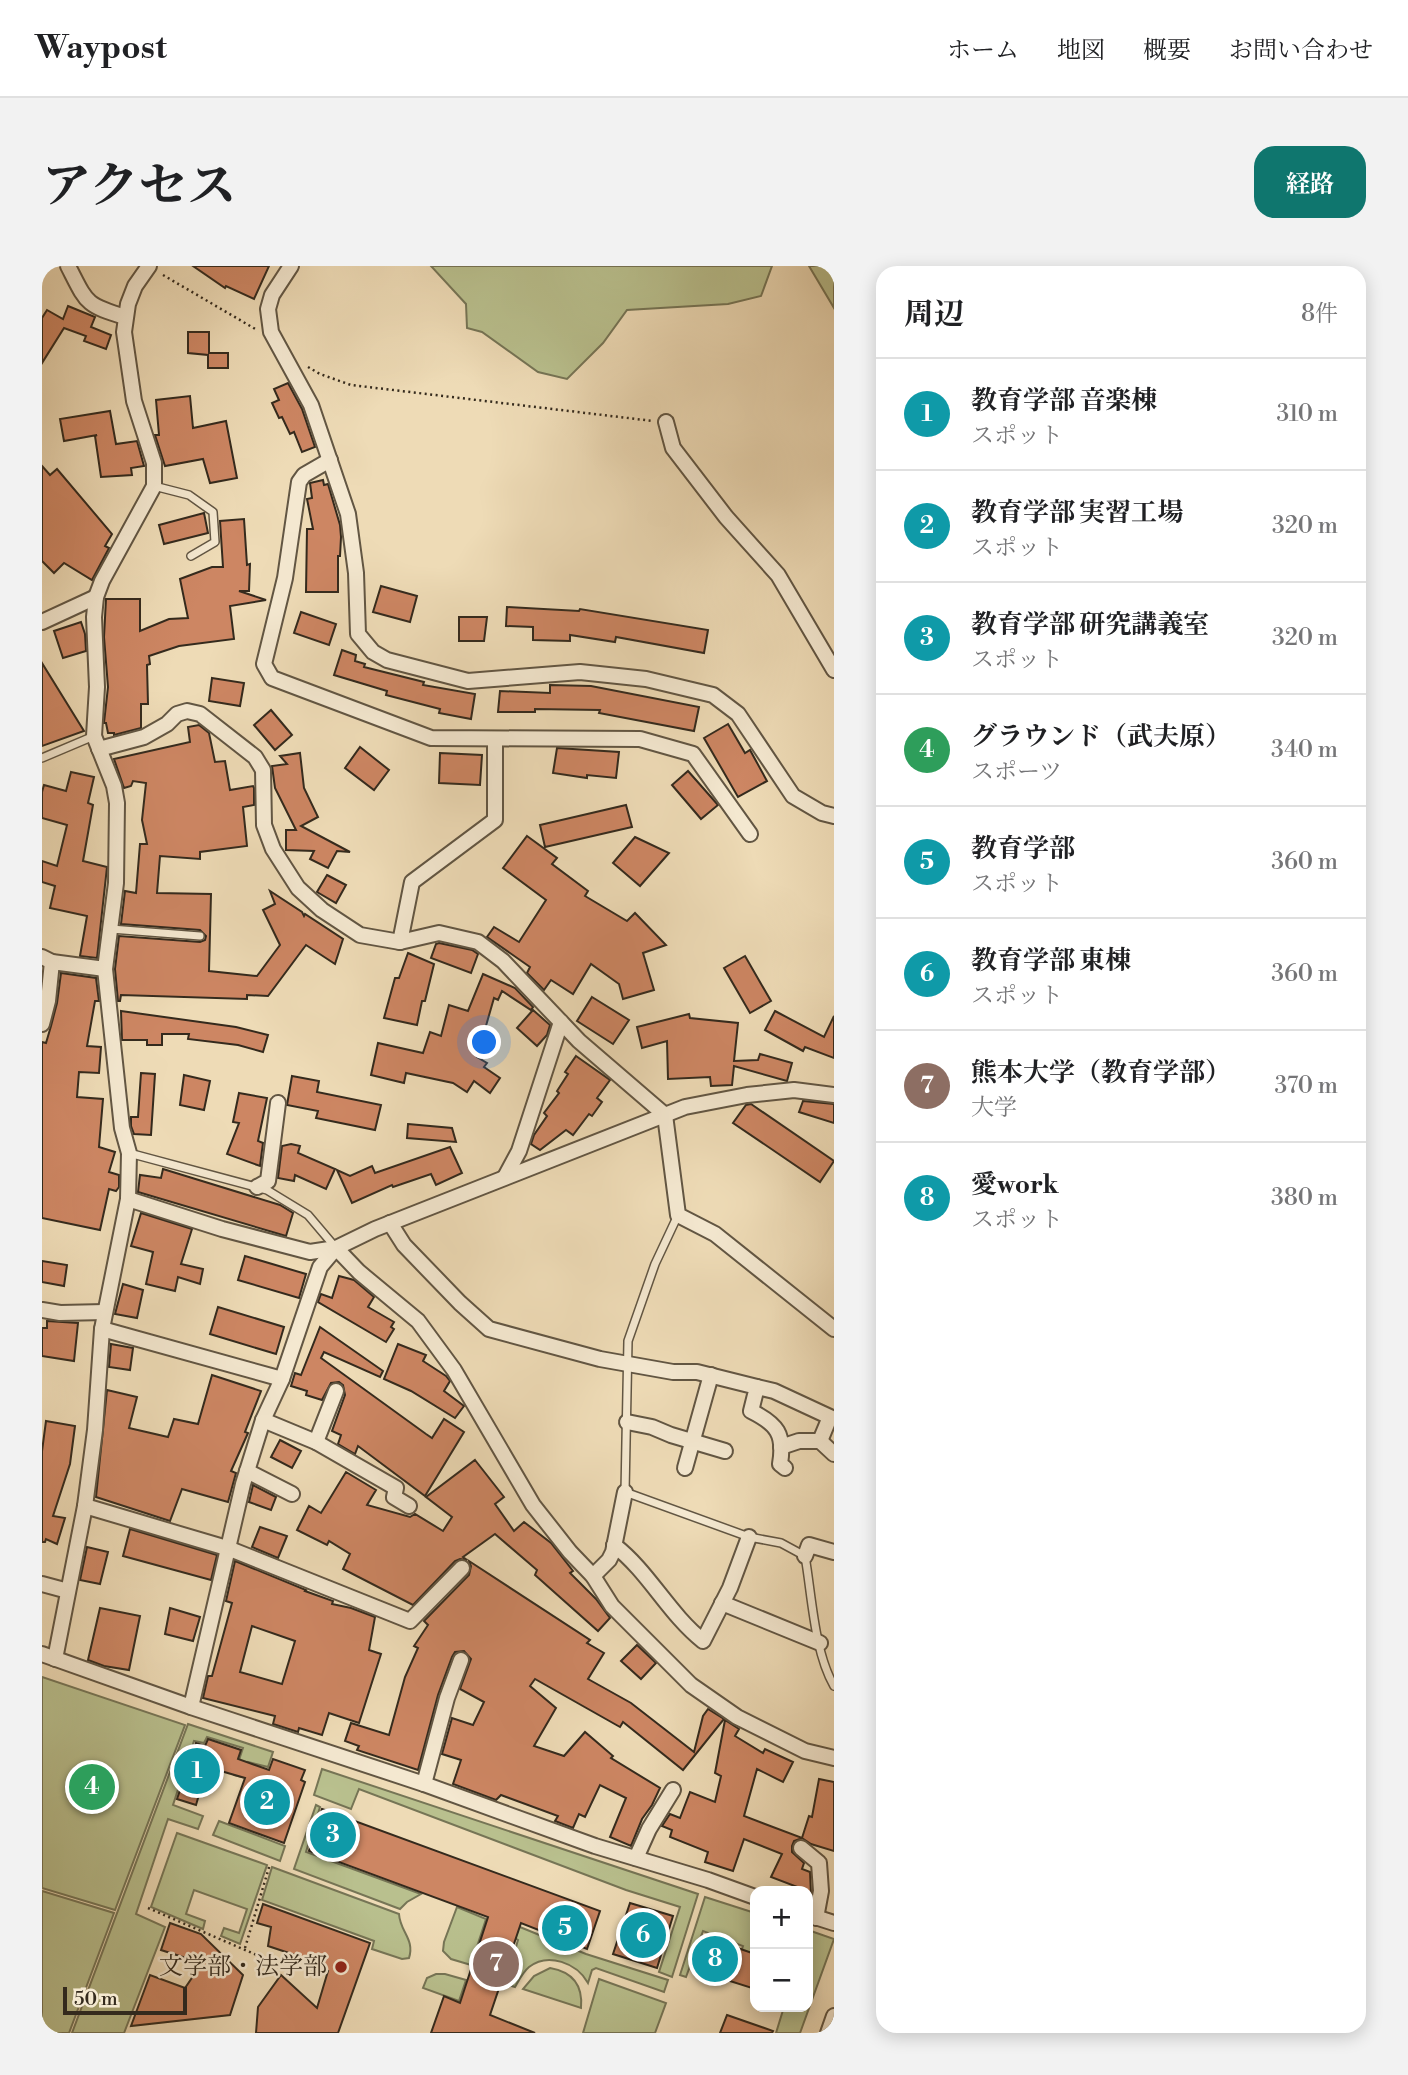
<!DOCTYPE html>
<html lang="ja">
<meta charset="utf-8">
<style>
body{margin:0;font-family:"Libre Bodoni","Noto Serif JP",serif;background:#f2f2f2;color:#202124}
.controls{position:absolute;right:21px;bottom:21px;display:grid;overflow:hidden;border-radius:14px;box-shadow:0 4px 18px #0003}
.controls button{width:63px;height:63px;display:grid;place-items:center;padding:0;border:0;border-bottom:2px solid #e0e0e0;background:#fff;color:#202124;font:35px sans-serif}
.scale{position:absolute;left:21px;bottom:18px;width:124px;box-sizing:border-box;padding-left:7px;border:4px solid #342a1d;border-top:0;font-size:19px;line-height:24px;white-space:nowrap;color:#342a1d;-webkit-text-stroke:5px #f4e8d0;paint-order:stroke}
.you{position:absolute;left:443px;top:777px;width:24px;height:24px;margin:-18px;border:5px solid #fff;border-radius:50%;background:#1a73e8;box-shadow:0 0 0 10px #1a73e833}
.badge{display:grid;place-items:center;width:46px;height:46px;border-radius:50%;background:#0f766e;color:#fff;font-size:23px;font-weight:700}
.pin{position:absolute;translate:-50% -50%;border:4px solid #fff;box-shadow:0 2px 7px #0006}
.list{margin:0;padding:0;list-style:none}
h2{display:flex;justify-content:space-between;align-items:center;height:91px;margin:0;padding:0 28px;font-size:30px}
h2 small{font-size:23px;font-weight:400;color:#757577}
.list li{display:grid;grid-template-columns:46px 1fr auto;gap:21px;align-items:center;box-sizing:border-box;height:112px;padding:0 28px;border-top:2px solid #e0e0e0}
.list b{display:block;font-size:26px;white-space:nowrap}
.list p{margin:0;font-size:23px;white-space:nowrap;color:#757577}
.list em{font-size:23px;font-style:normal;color:#757577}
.map{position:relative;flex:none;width:792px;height:1767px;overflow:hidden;border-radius:21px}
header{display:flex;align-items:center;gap:42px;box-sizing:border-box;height:98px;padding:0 35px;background:#fff;border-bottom:2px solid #e0e0e0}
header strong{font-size:33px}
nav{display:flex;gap:38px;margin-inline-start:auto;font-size:24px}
.intro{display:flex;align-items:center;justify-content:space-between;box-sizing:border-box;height:168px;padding:0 42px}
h1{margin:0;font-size:49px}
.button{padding:18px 32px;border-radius:21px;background:#0f766e;color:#fff;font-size:24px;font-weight:700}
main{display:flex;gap:42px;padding:0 42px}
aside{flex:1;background:#fff;border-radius:21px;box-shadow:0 4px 18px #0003}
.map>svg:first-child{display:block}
.green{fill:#b9c08e;stroke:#767556;stroke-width:2}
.building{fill:#cd8663;stroke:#342a1d;stroke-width:2;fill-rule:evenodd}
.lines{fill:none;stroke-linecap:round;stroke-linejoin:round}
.lane-casing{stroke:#625643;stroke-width:10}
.street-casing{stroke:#625643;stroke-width:18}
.path{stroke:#342a1d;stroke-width:2.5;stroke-dasharray:2 3.5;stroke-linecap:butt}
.lane{stroke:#f4e8d0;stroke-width:7}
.street{stroke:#f4e8d0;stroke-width:14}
.poi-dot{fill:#8f2418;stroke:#f4e8d0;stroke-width:2.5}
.labels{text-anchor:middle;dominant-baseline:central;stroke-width:5;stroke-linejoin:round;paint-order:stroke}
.poi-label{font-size:24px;fill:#342a1d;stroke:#f4e8d0;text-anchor:end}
</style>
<header>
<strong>Waypost</strong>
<nav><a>ホーム</a><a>地図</a><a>概要</a><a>お問い合わせ</a></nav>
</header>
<div class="intro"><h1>アクセス</h1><a class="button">経路</a></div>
<main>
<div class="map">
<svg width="792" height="1767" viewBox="0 0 792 1767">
<rect width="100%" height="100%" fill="#eedbb6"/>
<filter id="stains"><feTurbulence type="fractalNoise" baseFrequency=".00286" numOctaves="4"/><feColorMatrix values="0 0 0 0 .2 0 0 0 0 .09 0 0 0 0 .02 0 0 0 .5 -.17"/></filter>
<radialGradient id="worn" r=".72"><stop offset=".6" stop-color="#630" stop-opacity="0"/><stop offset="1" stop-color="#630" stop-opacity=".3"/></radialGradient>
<!-- green -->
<g class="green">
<path d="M389,0H730L719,30L686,38L585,44L561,77L525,113L496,106L440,66L425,62L424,38Z"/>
<path d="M767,0H792V42Z"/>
<path d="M0,1411L143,1459L73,1644L0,1622Z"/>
<path d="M146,1458L231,1486L226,1501L206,1496L200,1511L192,1509L201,1482L165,1471L162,1477L152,1475L131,1539L161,1550L156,1563L126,1553L94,1648L123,1661L82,1767H30Z"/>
<path d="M280,1503L656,1628L630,1711L617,1706L638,1641L584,1624L317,1523L309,1543L272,1529Z"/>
<path d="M274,1539L278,1541L264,1586L379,1628L365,1636L358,1643L252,1603Z"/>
<path d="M177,1555L243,1580L238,1595L171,1569Z"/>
<path d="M135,1567L225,1599L198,1678L179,1670L182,1662L197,1667L205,1643L152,1624L144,1648L163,1655L161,1663L109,1641Z"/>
<path d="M230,1601L357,1648C358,1666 373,1673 367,1692L360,1693L330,1683L332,1675L220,1634Z"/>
<path d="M0,1625L72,1647L27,1767H0Z"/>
<path d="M663,1631L713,1647V1683L700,1718L689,1714L701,1680L661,1665L644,1711L638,1709Z"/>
<path d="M415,1641L444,1653L429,1699L409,1693L401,1685L402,1676Z"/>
<path d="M473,1659L544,1688L626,1714L622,1726L554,1702L550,1704L546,1717C535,1697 506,1686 487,1701C481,1706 477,1714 473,1721L463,1718L476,1674L469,1670Z"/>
<path d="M766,1664L792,1673L758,1767H734L742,1741H766Z"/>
<path d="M508,1702C531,1706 541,1720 539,1742L481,1723L492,1710Z"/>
<path d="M394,1708H403L424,1714L417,1735L381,1722L385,1712Z"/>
<path d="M557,1713L624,1737L613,1767H541Z"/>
</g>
<!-- building -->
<g class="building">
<path d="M151,0H227L212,33L184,20L183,22Z"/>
<path d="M26,40L53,51L49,61L69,69L64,83L42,75L44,70L22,62L0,97V52L5,44L21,53Z"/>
<path d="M146,66H167V87H186V102H166V89L146,87Z"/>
<path d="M246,117L260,143L273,181L260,186L252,166L248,168L240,151L237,152L230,137L237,134L232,123Z"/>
<path d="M148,130L151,162L184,155L195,212L168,217L161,193L123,200L122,197L113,169H117L114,134Z"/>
<path d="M68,145L74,178L95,175L102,200L89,202L90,209L59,211L53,170L55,169L22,175L18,153Z"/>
<path d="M0,200L8,209L15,203L70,268L63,280L67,282L66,284L50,314L22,297L12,307L0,295Z"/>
<path d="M281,214L282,219L286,218L298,259L299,271L298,290H296V326H264L265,263H271L265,233L270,232L268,217Z"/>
<path d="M162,247L166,267L122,278L117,259Z"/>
<path d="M202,253L205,299L208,298L207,325H197L224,334L188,340L192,373L137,380L107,390L108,398L105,399L106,438H99V462L72,469V467H66L64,457H62L66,421L62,371L64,333H98V365L127,353L146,352L138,313L170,301H181L178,255Z"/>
<path d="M339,320L375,330L368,356L331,346Z"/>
<path d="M465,341L537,345L538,343L666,364L662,387L574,371L573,376L528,369V375L491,374V361L464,360Z"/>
<path d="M259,346L294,358L287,379L252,367Z"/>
<path d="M417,351H445L442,375H417Z"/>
<path d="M39,356L43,368L44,385L21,392L12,365Z"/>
<path d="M300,384L314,389L313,395L323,398L322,401L382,416L381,419L433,428L429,453L397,447L398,443L344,429L345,425L292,409Z"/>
<path d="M0,397L42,465L0,480Z"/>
<path d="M170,412L202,417L198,440L167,435Z"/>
<path d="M508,419L549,420L657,441L652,465L557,447L558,444L493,443V446H456L458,425L508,427Z"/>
<path d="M229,444L250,469L233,484L212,459Z"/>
<path d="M686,458L703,487L708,484L725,515L696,531L662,472Z"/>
<path d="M157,459L167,467L173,496L183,495L188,524L211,520L212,522V539L201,541L205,580L158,586V593L118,590L115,627L169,628L167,705L215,710L238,679L221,644L233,638L228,625L260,646L262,650L263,648L301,673L293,698L264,679L226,730L205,729V733L79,729L78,735H76L73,703L77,670L158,676L163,674L164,670L158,664L79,658L83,625L94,627L98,578H105L100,554L104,517L91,515L89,520L82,522L72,493L148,476L146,461Z"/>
<path d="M318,481L347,504L332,524L303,502Z"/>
<path d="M515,482L577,486L574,512L545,509V512L511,507Z"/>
<path d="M258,487L262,522L276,551L259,560L308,586L295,585L286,602L268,593L272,585L244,584V564H254L233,522L230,500L245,498L238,490Z"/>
<path d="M398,487L440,489L438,519L397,517Z"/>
<path d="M646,505L676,539L659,553L630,519Z"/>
<path d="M29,506L52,511L46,537L51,539L41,595L65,601L55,692L38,690L45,650L8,642L13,620L0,616V595L15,600L25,559L0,552V526L2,519L24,525Z"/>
<path d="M584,539L590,561L503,581L498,559Z"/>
<path d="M485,570L515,592L510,598L546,625L543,630L585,655L593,647L624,679L601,687L612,724L581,733L577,718L549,698L531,728L509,714L502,724L485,707L488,701L445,671L452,661L477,676L504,634L461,602Z"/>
<path d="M593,571L627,587L598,620L571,597Z"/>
<path d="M285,609L304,619L294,637L275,626Z"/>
<path d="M397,677L430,684L436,688L429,707L389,692L394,678Z"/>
<path d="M366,687L392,698L383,735H380L375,759L342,752L353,712H357Z"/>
<path d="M703,690L729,735L708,747L682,702Z"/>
<path d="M19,707L54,712L57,735H53L45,780L59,781L57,807L37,806L35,831L61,833L57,881L73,886L67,906L77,909V921L74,925L67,923L58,964L0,952V776L4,777L9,760L15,737Z"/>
<path d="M441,708L473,722L491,741L489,744L460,725L456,734L452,732L435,791L445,797L442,801L458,812L448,827L432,815L425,826L411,817L364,807L362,817L329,809L336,777L381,787L388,766L399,770L407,739L426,745Z"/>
<path d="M550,731L587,754L571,778L535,755Z"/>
<path d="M491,744L508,759L505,769L495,780L475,762Z"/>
<path d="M79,745L194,761L226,769L221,786L196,779L146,773L147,768H120V779H105V774H80Z"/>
<path d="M733,745L782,771L792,750V792L763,781L761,785L723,764Z"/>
<path d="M647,748L648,752L696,757L692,795L716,794L718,788L750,797L745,815L692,800L690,819L669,820L668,811L626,813L625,775L600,782L595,761Z"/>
<path d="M534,790L568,814L555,832L560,836L550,850L547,848L531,869L524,864L498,884L489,878L492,869L505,850L502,847L517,827L515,825L526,808L523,806Z"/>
<path d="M99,807L113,808L109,869L92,868L89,860V851H96Z"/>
<path d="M142,809L168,815L162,844L138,839Z"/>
<path d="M250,810L277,815L275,826L339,839L333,864L274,852L276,845L245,839Z"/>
<path d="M197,827L225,832L216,875L221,877L218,900L185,888L197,857L191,856Z"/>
<path d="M761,835L792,838V857L757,846Z"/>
<path d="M709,838L792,895L778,916L691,857L704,839Z"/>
<path d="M366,858L410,862L414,876L365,872Z"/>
<path d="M249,878L258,880L256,887L293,903L284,923L253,909L252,915L236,912L240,880Z"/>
<path d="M408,881L420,907L394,919L389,908L351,921L350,919L310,937L295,904L308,910L330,900L333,907Z"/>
<path d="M121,903L238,939L251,947L244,970L96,926L98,909L119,912Z"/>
<path d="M99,947L150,963L139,998L161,1003L158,1018L136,1011L133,1025L104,1018L111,986L89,980Z"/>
<path d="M203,990L264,1008L257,1032L196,1014Z"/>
<path d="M0,995L25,999L22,1020L0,1016Z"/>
<path d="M297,1010L312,1014L332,1031L326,1041L352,1056L349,1061L352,1063L344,1076L276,1036L279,1028L290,1032Z"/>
<path d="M81,1018L101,1024L95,1052L73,1048Z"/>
<path d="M176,1041L242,1061L234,1088L168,1068Z"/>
<path d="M5,1055L36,1057L32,1095L0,1090V1062H5Z"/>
<path d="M278,1061L341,1105L338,1111L282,1086L279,1092L384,1168L390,1172L402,1153L422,1166L383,1230L316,1180L313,1188L296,1178L299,1169L290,1165L303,1129L301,1119L297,1116L289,1117L280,1134L264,1129L265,1125L249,1120L253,1107L259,1109Z"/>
<path d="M69,1078L91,1082L88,1104L67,1101Z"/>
<path d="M356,1078L384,1089L381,1095L404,1110L408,1115L402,1125L422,1140L413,1152L369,1125L342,1113Z"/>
<path d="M170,1109L219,1125L203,1166L206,1167L189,1205L194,1207L186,1236L140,1223L128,1255L54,1231L65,1124L95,1131L87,1162L126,1171L132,1153L156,1158Z"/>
<path d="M4,1155L33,1160L28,1198L11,1250L23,1252L15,1278L4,1273L3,1276H0V1185Z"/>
<path d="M238,1174L259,1185L250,1202L229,1191Z"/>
<path d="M433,1194L462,1231L453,1238L472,1265L482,1256L509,1277L531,1305L528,1307L554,1333L568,1352L556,1365L493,1309L495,1304L453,1268L421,1291L425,1294L418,1293L413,1295L371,1339L301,1303L308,1288L287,1275L285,1279L255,1264L267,1240L279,1247L304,1206L334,1224L325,1239L368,1251L373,1248L401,1265L410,1251L384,1231Z"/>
<path d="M211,1219L234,1231L229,1244L207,1236Z"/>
<path d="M218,1261L245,1270L236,1292L210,1281Z"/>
<path d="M88,1263L175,1289L169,1314L81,1290Z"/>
<path d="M45,1281L66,1286L58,1318L38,1314Z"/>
<path d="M193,1295L264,1324L263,1325L291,1335L290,1338L309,1342L333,1351L327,1384L339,1388L317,1457L287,1447L280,1469L257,1462L256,1466L231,1458L233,1450L161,1432L166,1410H170L190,1337L184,1335ZM210,1360L253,1375L240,1418L198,1406Z"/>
<path d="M427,1295L548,1374L545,1377L562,1387L546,1413L589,1437L652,1486L661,1450L666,1443L682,1453L641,1504L581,1456L578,1461L493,1413L488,1420L514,1442L492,1480L522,1490L543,1466L571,1490L569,1492L618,1522L610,1539L600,1553L589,1580L568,1571L584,1532L558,1519L543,1551L537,1548L531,1562L513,1555L516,1550L459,1529L454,1534L411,1518L419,1494L400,1488L410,1452L431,1459L442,1436L418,1423L429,1393L422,1385L413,1386L410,1391L396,1429L376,1504L315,1484L317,1480L303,1475L309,1457L347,1469L363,1411L376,1382L372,1380L386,1359L382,1355L427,1309L429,1300Z"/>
<path d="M58,1342L98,1350L87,1404L62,1400L46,1394Z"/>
<path d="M128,1342L158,1351L151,1375L123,1368Z"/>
<path d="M595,1379L614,1397L599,1413L579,1395Z"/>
<path d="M683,1454L697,1463L693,1470L721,1487L723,1483L751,1496L741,1516L715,1503L702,1550L760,1572L767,1550L770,1551L777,1513L792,1516V1585L769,1578L760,1572L752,1575L750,1580V1586L762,1597L760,1603L768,1606L769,1629L766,1625L729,1611L740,1588L702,1573L691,1605L663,1596L666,1586L628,1571L630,1564L620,1560L628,1548L638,1552L648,1526L673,1536L679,1510L673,1507Z"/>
<path d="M166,1473L199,1484L196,1493L227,1504L231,1493L263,1504L259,1514L263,1516L242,1577L187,1557L203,1512L165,1501L154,1539L135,1533L154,1477L163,1480Z"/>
<path d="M280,1543L558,1645L545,1683L479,1657L448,1749L493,1767H389L402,1730L418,1737L446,1651L267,1585Z"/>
<path d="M588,1637L631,1650L615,1702L571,1688Z"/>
<path d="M221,1638L328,1677L296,1767H214L216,1741L239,1709L275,1742L286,1705L279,1703L280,1698L226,1680L229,1661L215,1657Z"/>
<path d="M128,1657L159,1668L201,1709L188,1749L89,1760L108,1709L143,1722L160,1697L119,1684Z"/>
<path d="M661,1670L713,1688V1723L650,1703Z"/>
<path d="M685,1749L731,1765L730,1767H678Z"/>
</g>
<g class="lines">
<!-- lane casing -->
<g class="lane-casing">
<g id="lane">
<path d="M112,220L147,229L171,246L173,276L149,290"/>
<path d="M0,492L52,470"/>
<path d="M69,663L158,670"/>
<path d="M87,887L225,924L266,949L294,982"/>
<path d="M636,949L613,998L586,1075L583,1226L707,1271L739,1277L763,1290C770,1330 772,1385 792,1420"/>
</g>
</g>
<!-- street casing -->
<g class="street-casing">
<g id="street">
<path d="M26,0C45,37 43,39 83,51"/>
<path d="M249,0L230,29L226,43L229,66L269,139L306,248L314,307L316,368L331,386L345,394L426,415L538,406L604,413L671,429L696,448L751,530L780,547L792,550"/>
<path d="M624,156L631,182L684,251L736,309L792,404"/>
<path d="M288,194L262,209L257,216L243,312L222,398L230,412L389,472L598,473L651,488L708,568"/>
<path d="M0,356L54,331"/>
<path d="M57,483L102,471L125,458L135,448L145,445L158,448L213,491L221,504L222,559L231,583L256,622L280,644L318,669L358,676L397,667L436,676L461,695L537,775L623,849L636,949L673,968L792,1063"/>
<path d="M358,676L370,616L453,554V473"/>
<path d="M0,691L10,696L63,703"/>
<path d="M0,758L6,735L10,696"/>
<path d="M463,911L477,885L519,756"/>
<path d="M215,921L226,915L236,837"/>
<path d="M86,933L180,963L268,986L294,982L333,963L643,841L705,829L752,824L792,829"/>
<path d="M348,957L362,979L418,1037L447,1063L558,1093L631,1106H655L715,1121L709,1145C735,1158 743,1168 738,1198L743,1202"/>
<path d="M294,982L317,1006L376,1055L412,1104L491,1239L528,1286L551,1310L570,1340L649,1419L695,1451L763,1485L792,1492"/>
<path d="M0,1044L18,1047L63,1046"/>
<path d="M60,1063L240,1113"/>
<path d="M715,1121L732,1125L788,1151L778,1175H757L739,1181"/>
<path d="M221,1154L274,1176L354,1222L352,1231L367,1240"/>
<path d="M585,1156L610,1161L629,1169L683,1185"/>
<path d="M778,1175L792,1188"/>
<path d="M274,1176L294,1125"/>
<path d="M643,1202L669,1109"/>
<path d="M205,1205L250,1228"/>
<path d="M43,1240L188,1283L368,1355L420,1302"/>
<path d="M572,1279C607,1306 626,1347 661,1375L688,1322L707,1271"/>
<path d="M763,1290L767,1279L792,1286"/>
<path d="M551,1310L567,1294L571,1286L583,1226"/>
<path d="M0,1318L26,1325"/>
<path d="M680,1337L778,1377"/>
<path d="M0,1388L149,1441L382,1518L553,1580L666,1614L713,1631"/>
<path d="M13,1393L43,1240L53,1164L60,1063L86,933L87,887L80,862L63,703L74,617L75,537L72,520L52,470L55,421L52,351L54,331L60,315L112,220V197L92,135L82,66L86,38L93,20L107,0"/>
<path d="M149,1441L201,1218L221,1154L240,1113L278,1001L294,982"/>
<path d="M382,1518L405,1432L419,1394"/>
<path d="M759,1582L777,1597L779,1625L774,1652"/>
<path d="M594,1592L607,1563L631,1524"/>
<path d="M767,1649L792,1657"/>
<path d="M786,1767L792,1750"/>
</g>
</g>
<!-- path -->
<g class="path">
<path d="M121,9L215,64"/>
<path d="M266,101L278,108L309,119L611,155"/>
<path d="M106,1642L224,1693L244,1694L279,1709"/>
<path d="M203,1682L228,1598"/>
</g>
<!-- lane -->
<use href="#lane" class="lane"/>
<!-- street -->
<use href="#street" class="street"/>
</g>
<!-- markers -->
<circle class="poi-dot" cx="299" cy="1701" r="7"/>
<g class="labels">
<!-- poi labels -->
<g class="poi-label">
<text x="285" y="1701">文学部・法学部</text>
</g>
</g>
<rect width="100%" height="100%" filter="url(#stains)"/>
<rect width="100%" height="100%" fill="url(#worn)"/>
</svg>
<div class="controls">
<button>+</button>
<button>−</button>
</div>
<div class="scale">50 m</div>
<div class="you"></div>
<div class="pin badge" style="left:155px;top:1505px;background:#0f9aa8">1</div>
<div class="pin badge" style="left:225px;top:1536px;background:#0f9aa8">2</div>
<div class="pin badge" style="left:291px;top:1569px;background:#0f9aa8">3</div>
<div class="pin badge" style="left:50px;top:1521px;background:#2e9e5b">4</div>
<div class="pin badge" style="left:523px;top:1662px;background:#0f9aa8">5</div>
<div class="pin badge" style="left:601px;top:1669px;background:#0f9aa8">6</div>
<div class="pin badge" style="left:454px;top:1698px;background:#8d6e63">7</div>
<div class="pin badge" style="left:673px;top:1693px;background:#0f9aa8">8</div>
</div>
<aside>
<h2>周辺<small>8件</small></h2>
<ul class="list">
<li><span class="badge" style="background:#0f9aa8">1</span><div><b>教育学部 音楽棟</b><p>スポット</p></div><em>310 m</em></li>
<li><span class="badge" style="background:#0f9aa8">2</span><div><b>教育学部 実習工場</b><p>スポット</p></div><em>320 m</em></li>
<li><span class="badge" style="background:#0f9aa8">3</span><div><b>教育学部 研究講義室</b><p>スポット</p></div><em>320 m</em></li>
<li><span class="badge" style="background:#2e9e5b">4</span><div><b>グラウンド（武夫原）</b><p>スポーツ</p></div><em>340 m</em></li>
<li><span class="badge" style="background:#0f9aa8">5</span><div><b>教育学部</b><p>スポット</p></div><em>360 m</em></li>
<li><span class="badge" style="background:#0f9aa8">6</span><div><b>教育学部 東棟</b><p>スポット</p></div><em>360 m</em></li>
<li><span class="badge" style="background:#8d6e63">7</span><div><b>熊本大学（教育学部）</b><p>大学</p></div><em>370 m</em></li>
<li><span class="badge" style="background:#0f9aa8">8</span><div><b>愛work</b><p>スポット</p></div><em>380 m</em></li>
</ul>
</aside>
</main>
